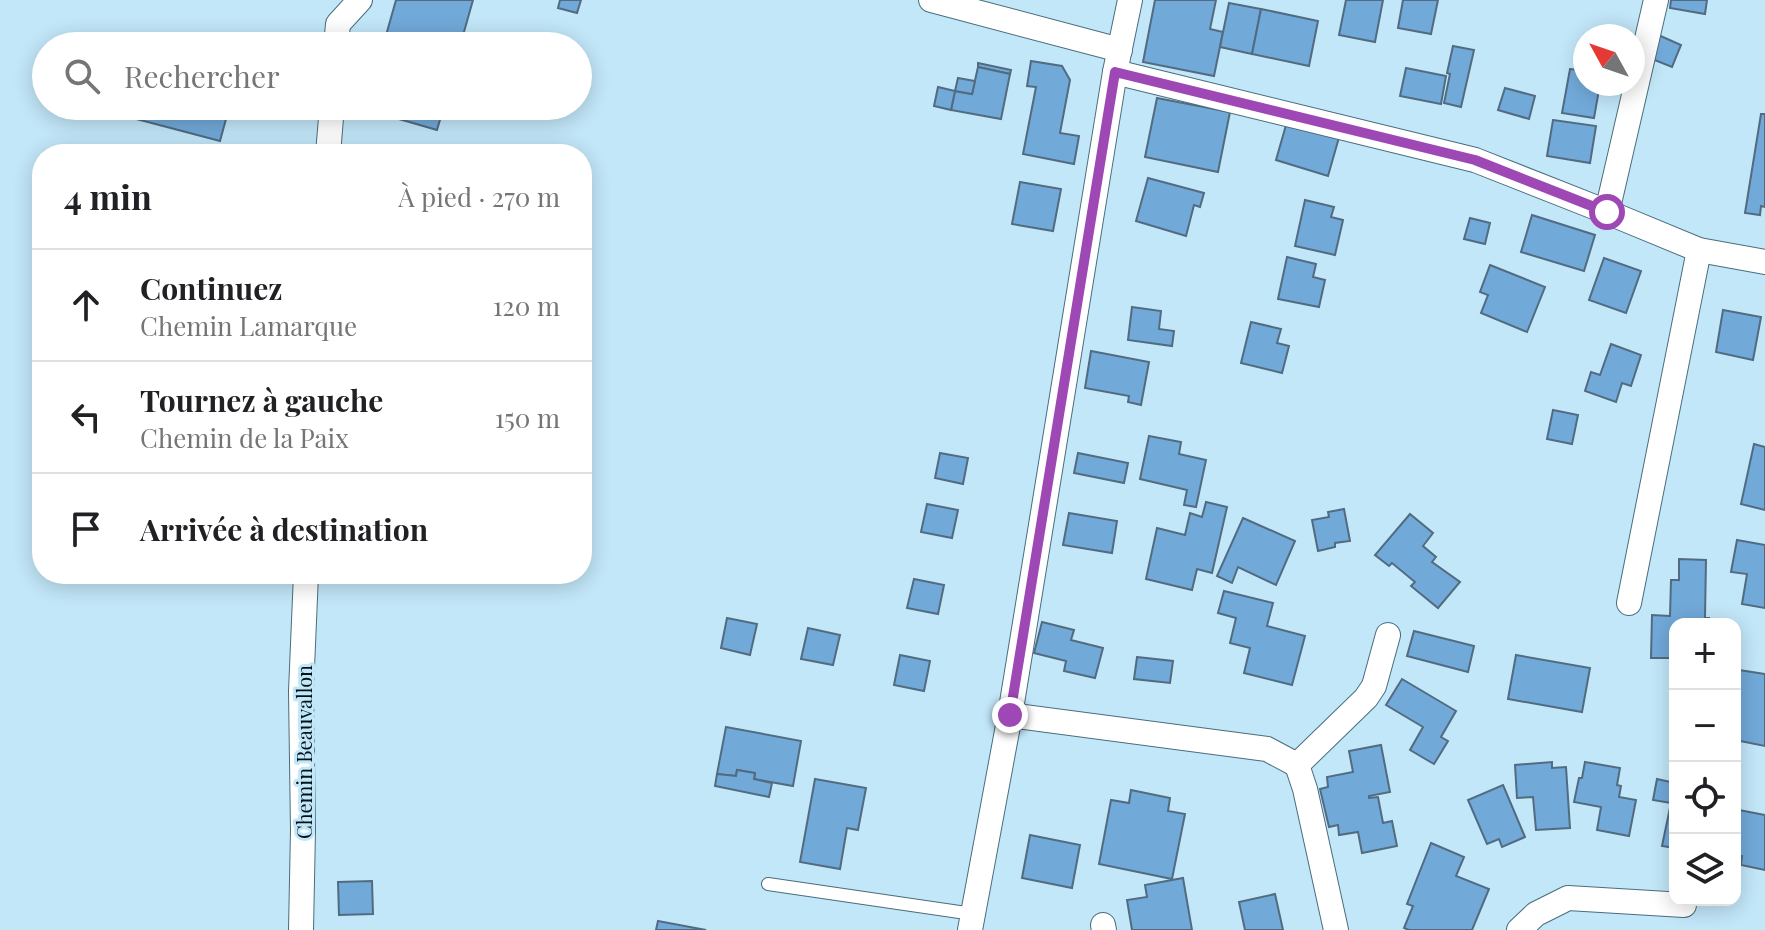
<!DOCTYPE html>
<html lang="fr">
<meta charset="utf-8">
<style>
body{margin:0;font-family:"Playfair Display",serif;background:#f2f2f2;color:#202124}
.controls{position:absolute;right:24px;bottom:24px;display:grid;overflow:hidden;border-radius:16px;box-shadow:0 4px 20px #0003}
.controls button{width:72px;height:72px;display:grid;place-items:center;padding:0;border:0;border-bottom:2px solid #e0e0e0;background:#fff;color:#202124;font:40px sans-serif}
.compass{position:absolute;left:1573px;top:24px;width:72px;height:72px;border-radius:50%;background:#fff;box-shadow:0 4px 20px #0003;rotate:310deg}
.stop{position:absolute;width:24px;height:24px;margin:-18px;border:6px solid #9e48b5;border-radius:50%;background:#fff}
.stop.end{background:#9e48b5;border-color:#fff;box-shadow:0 2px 8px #0008}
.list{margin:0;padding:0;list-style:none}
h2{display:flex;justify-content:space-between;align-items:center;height:104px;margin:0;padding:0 32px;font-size:34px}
h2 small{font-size:26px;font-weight:400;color:#757577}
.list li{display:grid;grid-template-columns:52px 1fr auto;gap:24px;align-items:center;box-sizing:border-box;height:112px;padding:0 32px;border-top:2px solid #e0e0e0}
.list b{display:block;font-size:30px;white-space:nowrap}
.list p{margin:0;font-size:26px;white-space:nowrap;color:#757577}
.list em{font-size:26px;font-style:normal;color:#757577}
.icon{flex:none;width:44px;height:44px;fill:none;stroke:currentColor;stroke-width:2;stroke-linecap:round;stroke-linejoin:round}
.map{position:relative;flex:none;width:1765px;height:930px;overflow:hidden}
.search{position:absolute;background:#fff;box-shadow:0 4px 20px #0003;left:32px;top:32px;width:560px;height:88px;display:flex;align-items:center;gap:20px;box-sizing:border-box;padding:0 28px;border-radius:44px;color:#757577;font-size:30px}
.panel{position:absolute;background:#fff;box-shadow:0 4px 20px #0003;left:32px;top:144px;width:560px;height:440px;border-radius:32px}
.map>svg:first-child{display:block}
.building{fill:#71a9d9;stroke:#526b81;stroke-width:2}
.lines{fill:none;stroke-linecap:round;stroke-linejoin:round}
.service-casing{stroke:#4a6d7c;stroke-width:14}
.minor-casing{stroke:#4a6d7c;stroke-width:26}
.service{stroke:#fff;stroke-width:12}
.minor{stroke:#fff;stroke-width:24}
.route{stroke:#9e48b5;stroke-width:10}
.labels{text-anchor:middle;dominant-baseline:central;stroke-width:6;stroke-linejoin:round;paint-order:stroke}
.street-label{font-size:20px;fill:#041117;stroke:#c2e7f9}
</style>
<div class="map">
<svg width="1765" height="930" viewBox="0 0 1765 930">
<rect width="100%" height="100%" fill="#c2e7f9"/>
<!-- building -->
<g class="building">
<path d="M396,0H473L460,46H383Z"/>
<path d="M560,0H581L577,13L558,8Z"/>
<path d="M1155,0H1216L1210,29L1223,32L1214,76L1143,62Z"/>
<path d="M1346,0H1383L1375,42L1339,35Z"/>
<path d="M1403,0H1438L1431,34L1398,28Z"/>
<path d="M1671,0H1707L1705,14L1670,8Z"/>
<path d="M1229,3L1261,9L1252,54L1220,47Z"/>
<path d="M1261,9L1318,21L1309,66L1252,54Z"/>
<path d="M1656,34L1681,45L1672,67L1647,57Z"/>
<path d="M1453,46L1474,50L1461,107L1444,103L1450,74L1447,73Z"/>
<path d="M1031,61L1062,66L1070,80L1060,133L1079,136L1074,164L1023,154L1036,87L1027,86Z"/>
<path d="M978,63L1011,70L1010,74L978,67Z"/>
<path d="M978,67L1010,74L1001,119L951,110L955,91L972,94Z"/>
<path d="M1406,68L1446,76L1441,104L1400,96Z"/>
<path d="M1570,69L1585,71V84H1600L1594,118L1562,113Z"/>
<path d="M958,78L975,81L972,94L955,91Z"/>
<path d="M938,87L955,91L951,110L934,106Z"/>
<path d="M1505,88L1535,96L1529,119L1498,110Z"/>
<path d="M1157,98L1230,112L1218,172L1145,157Z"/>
<path d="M127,106H220L229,108L220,141L125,116Z"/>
<path d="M403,106H444L437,130L399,119Z"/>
<path d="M1761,114H1765V207L1761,206L1760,215L1745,213Z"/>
<path d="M1288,118L1340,134L1328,176L1276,160Z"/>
<path d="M1553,120L1596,126L1590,163L1547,156Z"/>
<path d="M1148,178L1204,193L1200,207L1194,205L1186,236L1136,221Z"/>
<path d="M1020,182L1061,189L1053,231L1012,224Z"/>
<path d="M1305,200L1334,207L1331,217L1343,220L1335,255L1295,246Z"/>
<path d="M1532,215L1595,235L1584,271L1521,252Z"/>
<path d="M1470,218L1490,223L1485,244L1464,239Z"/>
<path d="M1287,257L1316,264L1313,277L1325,280L1319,307L1278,299Z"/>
<path d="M1604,258L1641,271L1626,313L1589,300Z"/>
<path d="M1490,265L1545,287L1527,332L1481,313L1488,295L1480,292Z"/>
<path d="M1132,307L1161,311L1159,329L1174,331L1172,346L1128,340Z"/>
<path d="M1723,310L1761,317L1753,360L1716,352Z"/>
<path d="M1251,322L1281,329L1277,343L1289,346L1282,373L1241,363Z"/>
<path d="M1611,344L1641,355L1631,386L1622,383L1616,402L1585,391L1591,372L1600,375Z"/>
<path d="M1091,351L1149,362L1141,405L1128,402L1129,396L1085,388Z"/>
<path d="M1553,410L1578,415L1572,444L1547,439Z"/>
<path d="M1149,436L1181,442L1179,454L1206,460L1196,507L1184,505L1187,490L1140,479Z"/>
<path d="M1754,444L1765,447V510L1741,504Z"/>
<path d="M940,453L968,458L963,484L935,478Z"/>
<path d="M1078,453L1128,463L1124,483L1074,473Z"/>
<path d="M1206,502L1227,507L1212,573L1197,569L1192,590L1146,579L1157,528L1185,535L1190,513L1202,517Z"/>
<path d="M927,504L958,510L952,538L921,532Z"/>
<path d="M1344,509L1350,541L1335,543V547L1318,551L1312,520L1329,517L1328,512Z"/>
<path d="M1069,513L1117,521L1112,553L1063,545Z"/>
<path d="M1410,514L1433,533L1423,546L1436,557L1432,562L1460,582L1438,608L1411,586L1415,582L1392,563L1389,566L1375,555Z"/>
<path d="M1243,518L1295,541L1276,585L1238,567L1232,583L1217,576Z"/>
<path d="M1737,540L1765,545V608L1742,604L1747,574L1731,572Z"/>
<path d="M1679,559L1706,560L1705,618H1709V624H1675V658H1651L1652,615L1670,616L1671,580H1679Z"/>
<path d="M200,574H239L238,578Z"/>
<path d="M914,579L944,585L938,614L907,608Z"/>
<path d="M1224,591L1273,603L1267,626L1305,636L1292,685L1244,673L1250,648L1230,643L1236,618L1218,613Z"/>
<path d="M727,618L757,624L750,655L721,648Z"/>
<path d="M1042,622L1074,630L1071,640L1103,648L1095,678L1064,671L1066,661L1034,653Z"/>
<path d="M808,628L840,635L833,665L801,659Z"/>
<path d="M1414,631L1474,646L1468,672L1407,656Z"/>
<path d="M900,655L930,661L924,691L894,685Z"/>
<path d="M1516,655L1590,668L1582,712L1508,699Z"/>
<path d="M1137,657L1173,661L1170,683L1134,679Z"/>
<path d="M1739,670L1765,674V746L1735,740V689Z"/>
<path d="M1402,679L1456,711L1441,737L1448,741L1434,764L1410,750L1423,727L1386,705Z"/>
<path d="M726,727L801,741L793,786L754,779L755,773L737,770L736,776L717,774Z"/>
<path d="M1381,745L1390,792L1369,796V798L1378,797L1383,823L1392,821L1397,846L1362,853L1358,832L1339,835L1338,825L1329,827L1320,789L1328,787L1327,777L1353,772L1349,751Z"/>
<path d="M1552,762V768L1566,767L1570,828L1536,830L1533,797L1517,798L1515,765Z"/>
<path d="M1585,762L1620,768L1617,785L1621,786L1619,797L1636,800L1629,836L1597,830L1601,807L1574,802L1579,778H1582Z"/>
<path d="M737,770L755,773L754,779L772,783L769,797L715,786L717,774L736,776Z"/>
<path d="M815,779L866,788L858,830L847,828L840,869L800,862Z"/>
<path d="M1657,779L1675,783L1672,799L1675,800V848L1662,846L1671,803L1653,800Z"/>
<path d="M1503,785L1525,837L1502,847L1499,839L1487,844L1468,800Z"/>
<path d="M1131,790L1170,798L1168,811L1185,814L1172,879L1099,864L1111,800L1129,803Z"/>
<path d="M1739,810L1765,815V870L1741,865L1742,856L1735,855V828Z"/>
<path d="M1030,835L1080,845L1072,888L1022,878Z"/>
<path d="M1431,843L1464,857L1456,876L1489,889L1472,930H1409L1404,928L1413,906L1407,904Z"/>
<path d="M1183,878L1192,930H1132L1127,900L1147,897L1145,885Z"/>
<path d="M372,881L373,914L339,915L338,882Z"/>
<path d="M1275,894L1283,930H1245L1239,902Z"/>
<path d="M658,921L706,930H656Z"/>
</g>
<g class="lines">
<!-- service casing -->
<g class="service-casing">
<path id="service" d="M768,884L973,914"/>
</g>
<!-- minor casing -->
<g class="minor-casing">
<g id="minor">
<path d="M931,0L1120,50"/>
<path d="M336,46L338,24L360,0"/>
<path d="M1115,72L1475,160L1607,212L1699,250L1765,262"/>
<path d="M328,154L332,106"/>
<path d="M1607,212L1656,0"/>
<path d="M1629,603L1699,250"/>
<path d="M1010,715L1267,749L1297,765L1366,698L1374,686L1388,635"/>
<path d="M1297,765L1305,789L1336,930"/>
<path d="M1103,925L1104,930"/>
<path d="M301,930L303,830L301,691L306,574"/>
<path d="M970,930L1010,715L1115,72L1130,0"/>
<path d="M1519,930L1536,914L1568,898L1684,905"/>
</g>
</g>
<!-- service -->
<use href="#service" class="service"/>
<!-- minor -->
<use href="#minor" class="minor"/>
</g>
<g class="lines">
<!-- route -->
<path class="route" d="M1010,715L1115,72L1475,160L1607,212"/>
</g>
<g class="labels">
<!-- street labels -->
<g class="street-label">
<text transform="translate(303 752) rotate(-90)">Chemin Beauvallon</text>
</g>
</g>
</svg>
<div class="controls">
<button>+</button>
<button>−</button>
<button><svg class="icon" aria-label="locate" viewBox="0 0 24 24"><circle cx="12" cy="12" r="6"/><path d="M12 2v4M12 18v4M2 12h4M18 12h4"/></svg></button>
<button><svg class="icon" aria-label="layers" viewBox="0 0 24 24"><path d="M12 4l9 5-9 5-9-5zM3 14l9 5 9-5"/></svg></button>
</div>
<svg class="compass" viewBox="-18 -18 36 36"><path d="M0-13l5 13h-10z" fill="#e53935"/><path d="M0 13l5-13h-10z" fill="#757577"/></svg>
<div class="stop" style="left:1607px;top:212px"></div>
<div class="stop end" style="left:1010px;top:715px"></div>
<div class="search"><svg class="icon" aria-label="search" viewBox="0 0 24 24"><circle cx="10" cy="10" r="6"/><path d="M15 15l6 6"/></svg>Rechercher</div>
<section class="panel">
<h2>4 min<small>À pied · 270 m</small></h2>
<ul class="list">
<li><svg class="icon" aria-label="ahead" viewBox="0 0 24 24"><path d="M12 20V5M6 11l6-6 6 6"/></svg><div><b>Continuez</b><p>Chemin Lamarque</p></div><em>120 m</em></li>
<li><svg class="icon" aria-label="left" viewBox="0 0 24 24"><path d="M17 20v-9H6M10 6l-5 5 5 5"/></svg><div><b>Tournez à gauche</b><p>Chemin de la Paix</p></div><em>150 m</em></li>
<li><svg class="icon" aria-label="arrive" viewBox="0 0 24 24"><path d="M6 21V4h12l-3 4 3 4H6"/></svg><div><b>Arrivée à destination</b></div></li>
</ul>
</section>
</div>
